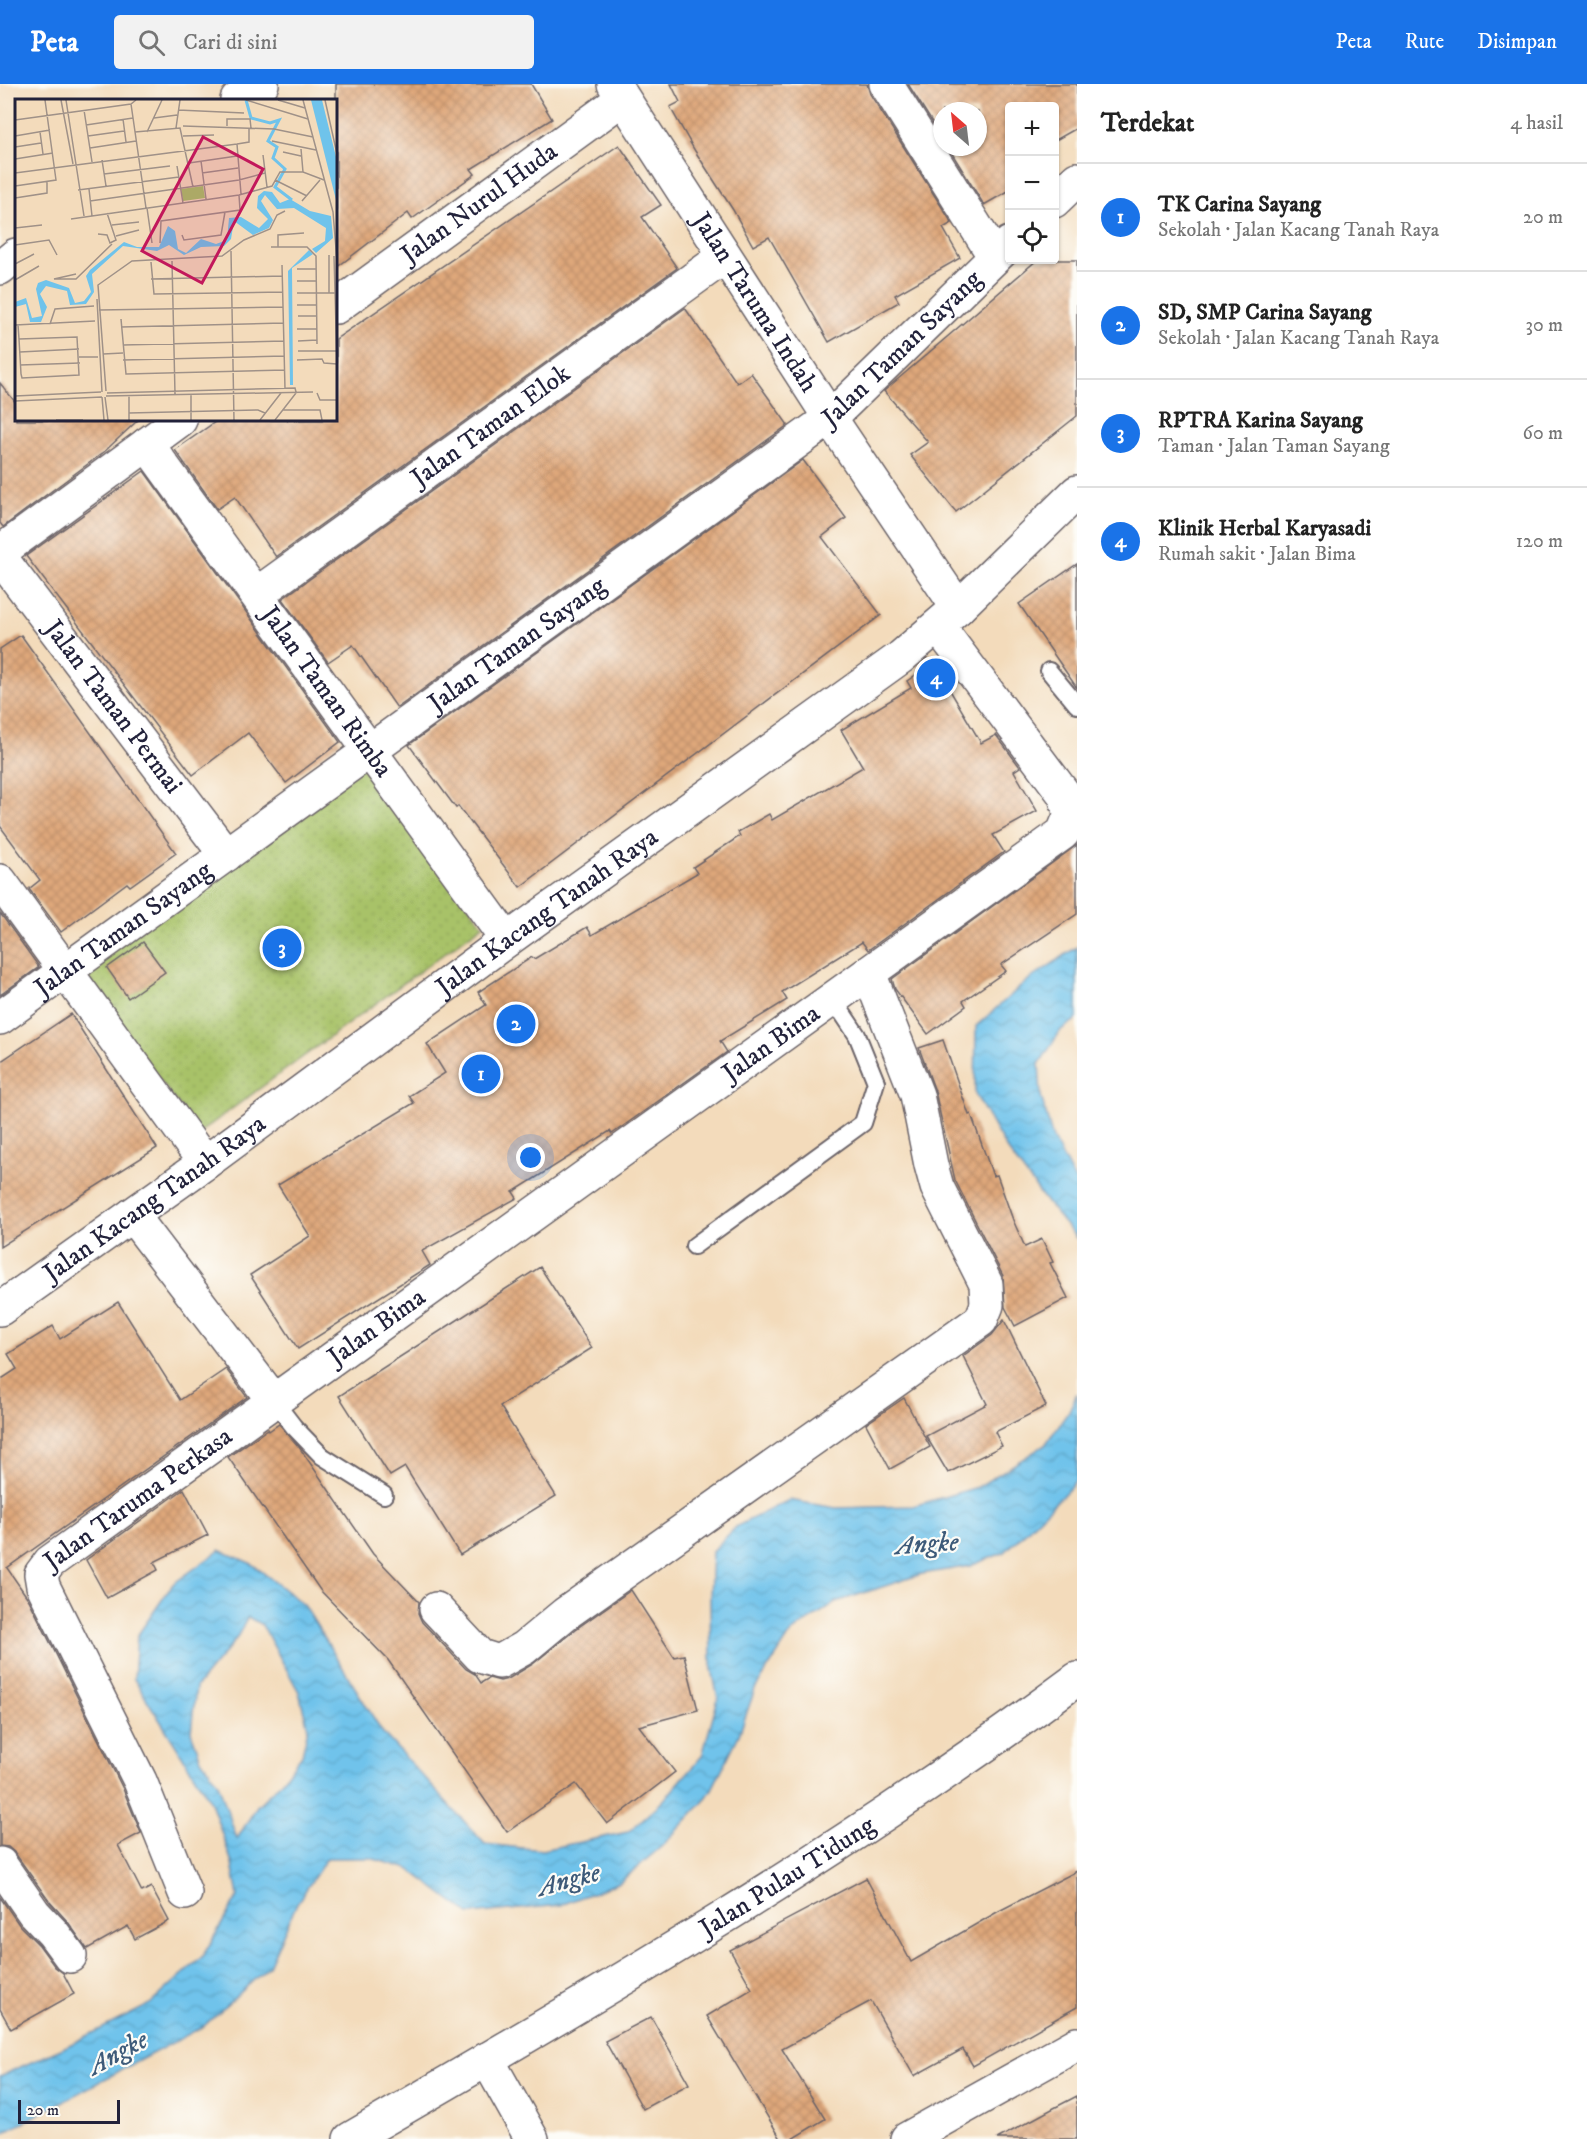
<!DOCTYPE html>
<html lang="id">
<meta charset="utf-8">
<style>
body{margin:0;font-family:"IM FELL DW Pica",serif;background:#f2f2f2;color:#222}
.controls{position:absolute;right:18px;top:18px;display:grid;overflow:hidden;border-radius:6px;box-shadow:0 2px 4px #0004}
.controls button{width:54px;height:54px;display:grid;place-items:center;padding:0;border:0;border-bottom:2px solid #e0e0e0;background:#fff;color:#222;font:30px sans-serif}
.compass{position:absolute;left:933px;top:18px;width:54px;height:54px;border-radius:50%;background:#fff;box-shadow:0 2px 4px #0004;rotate:332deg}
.scale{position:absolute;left:18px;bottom:15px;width:102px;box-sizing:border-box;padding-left:6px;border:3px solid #22223b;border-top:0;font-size:16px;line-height:21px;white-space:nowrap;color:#22223b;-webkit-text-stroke:4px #fdfcf7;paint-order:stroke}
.you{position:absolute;left:531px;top:1074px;width:21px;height:21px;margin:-15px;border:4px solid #fff;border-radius:50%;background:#1a73e8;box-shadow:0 0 0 9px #1a73e833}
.badge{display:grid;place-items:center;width:39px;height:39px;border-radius:50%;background:#1a73e8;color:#fff;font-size:20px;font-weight:700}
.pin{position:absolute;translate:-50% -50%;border:3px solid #fff;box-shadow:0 2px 6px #0006}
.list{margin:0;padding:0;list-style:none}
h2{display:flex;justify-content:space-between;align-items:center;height:78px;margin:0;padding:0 24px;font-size:26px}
h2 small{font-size:20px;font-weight:400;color:#767676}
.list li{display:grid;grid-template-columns:39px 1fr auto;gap:18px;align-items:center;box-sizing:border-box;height:108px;padding:0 24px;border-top:2px solid #e0e0e0}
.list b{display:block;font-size:22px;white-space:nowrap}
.list p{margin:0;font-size:20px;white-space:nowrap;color:#767676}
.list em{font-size:20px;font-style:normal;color:#767676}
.icon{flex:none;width:33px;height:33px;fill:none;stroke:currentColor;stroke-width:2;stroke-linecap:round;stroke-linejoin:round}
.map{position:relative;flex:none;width:1077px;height:2055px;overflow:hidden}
header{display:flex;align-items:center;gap:36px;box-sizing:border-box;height:84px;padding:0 30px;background:#1a73e8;color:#fff}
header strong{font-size:28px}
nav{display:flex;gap:33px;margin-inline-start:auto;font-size:21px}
.search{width:420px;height:54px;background:#f2f2f2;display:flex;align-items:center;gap:15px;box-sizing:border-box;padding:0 21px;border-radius:6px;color:#767676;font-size:22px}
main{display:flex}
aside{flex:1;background:#fff}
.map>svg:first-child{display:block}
.green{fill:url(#green-dots);stroke:#657252;stroke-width:1.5}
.water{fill:url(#water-waves);stroke:#487293;stroke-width:1.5;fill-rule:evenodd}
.building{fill:url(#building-cross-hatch)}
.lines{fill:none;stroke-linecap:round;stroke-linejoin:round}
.service-casing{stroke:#6b6368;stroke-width:20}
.minor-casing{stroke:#6b6368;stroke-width:36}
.tertiary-casing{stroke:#6b6368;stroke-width:36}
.service{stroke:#fff;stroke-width:16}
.minor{stroke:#fff;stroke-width:33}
.tertiary{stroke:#fff;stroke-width:33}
.labels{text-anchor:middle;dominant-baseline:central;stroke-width:4.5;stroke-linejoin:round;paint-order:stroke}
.street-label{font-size:26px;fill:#22223b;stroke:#fdfcf7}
.water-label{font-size:27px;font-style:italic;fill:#3d5a79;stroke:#fdfcf7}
.inset-river{fill:none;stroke:#6fc3eb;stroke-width:3}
.inset-road{fill:none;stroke:#9f9188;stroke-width:1.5}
.view{fill:#c2185b;fill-opacity:0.15;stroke:#c2185b;stroke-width:3}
.inset-edge{fill:none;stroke:#22223b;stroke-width:3}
</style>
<header>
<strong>Peta</strong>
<div class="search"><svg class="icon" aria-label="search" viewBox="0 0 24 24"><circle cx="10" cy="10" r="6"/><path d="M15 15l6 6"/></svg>Cari di sini</div>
<nav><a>Peta</a><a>Rute</a><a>Disimpan</a></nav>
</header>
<main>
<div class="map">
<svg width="1077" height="2055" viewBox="0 0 1077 2055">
<defs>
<pattern id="green-dots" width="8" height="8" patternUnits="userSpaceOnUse" patternTransform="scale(1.5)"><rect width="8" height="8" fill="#a8c268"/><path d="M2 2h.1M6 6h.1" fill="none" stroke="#90a65b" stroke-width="1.8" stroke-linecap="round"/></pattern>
<pattern id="water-waves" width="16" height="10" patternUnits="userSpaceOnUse" patternTransform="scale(1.5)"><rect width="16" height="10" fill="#6fc3eb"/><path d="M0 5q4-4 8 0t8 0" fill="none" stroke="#60a7ca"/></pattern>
<pattern id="building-cross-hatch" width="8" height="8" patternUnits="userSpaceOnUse" patternTransform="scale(1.5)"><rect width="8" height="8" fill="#dea77a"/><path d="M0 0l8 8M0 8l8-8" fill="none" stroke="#be8f6a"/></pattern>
</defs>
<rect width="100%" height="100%" fill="#fdfcf7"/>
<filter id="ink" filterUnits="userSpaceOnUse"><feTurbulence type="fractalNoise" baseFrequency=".0167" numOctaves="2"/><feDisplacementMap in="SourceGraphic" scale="12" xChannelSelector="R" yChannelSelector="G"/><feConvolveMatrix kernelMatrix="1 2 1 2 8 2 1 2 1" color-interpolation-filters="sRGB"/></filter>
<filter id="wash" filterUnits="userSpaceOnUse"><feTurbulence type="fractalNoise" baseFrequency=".008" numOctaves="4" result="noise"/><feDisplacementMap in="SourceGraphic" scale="24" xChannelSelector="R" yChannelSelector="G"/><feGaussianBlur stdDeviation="1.35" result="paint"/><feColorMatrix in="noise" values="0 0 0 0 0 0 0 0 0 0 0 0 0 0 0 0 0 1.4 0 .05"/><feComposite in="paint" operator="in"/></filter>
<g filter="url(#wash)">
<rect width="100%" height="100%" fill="#f3dbbb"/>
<!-- green -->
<path class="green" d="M364,680L483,841L199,1049L80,888Z"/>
<!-- water -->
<g class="water">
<path d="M1077,863V935L1061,946L1039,980L1041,1012L1053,1055L1077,1100V1155L1048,1120L1006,1064L975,1010L976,942L1027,897Z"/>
<path d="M1077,1309V1394L1071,1403L1005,1468L970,1482L922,1490L836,1518L791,1549L755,1605L739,1651L712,1705L704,1717L662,1762L620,1798L561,1821L469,1830L409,1785L370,1774H327L297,1819L269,1882L204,1942L0,2051V1992L61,1965L149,1921L203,1872L238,1812L232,1779L211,1718L134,1595L137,1552L173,1500L220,1466L252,1480L304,1521L383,1649L485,1760L542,1766L628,1748L663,1717L702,1672L718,1615L711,1580L710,1515L712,1467L737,1442L789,1416L836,1424L913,1422L978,1403L1045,1361L1069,1327ZM248,1533L262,1541L299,1608L308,1644L302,1671L279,1700L257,1722L237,1755L218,1699L201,1675L191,1648L196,1603L236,1555Z"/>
</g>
<g id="blocks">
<!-- building -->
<g class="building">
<path d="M336,0H531L552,35L471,85L475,90L412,135L408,129L336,184Z"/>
<path d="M671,0H867L870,10L952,139L943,144L960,174L895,211L899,218L829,258L769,153L753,162L733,126L695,67L670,23L680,18Z"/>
<path d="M908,0H1077V44L1054,57V22H1010V106L984,121L948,63H978V27H942V54Z"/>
<path d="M619,61L661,121L642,133L677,184L276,473L235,413L217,425L175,366L218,336H336V255Z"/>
<path d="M1037,176H1077V332L956,428L910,371L928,358L884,307Z"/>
<path d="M685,224L737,299L751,289L788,341L397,624L353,561L328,578L282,515Z"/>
<path d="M0,299L16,319V336H138L104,368L3,443L0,439Z"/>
<path d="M803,376L846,434L822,453L881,531L520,803L458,722L456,724L409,661Z"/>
<path d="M144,387L340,658L286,699L248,649L193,691L26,472Z"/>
<path d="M1077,480V604L1019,520Z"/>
<path d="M21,551L176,769L130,802L127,799L61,848L29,805L40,796L0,742V565Z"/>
<path d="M939,575L956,598L948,603L981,659L996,651L1020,683L1014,687L1037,727L993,751L1004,768L868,866L862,858L782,908L787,916L720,957L727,968L612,1050L610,1047L513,1108L517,1114L422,1167L430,1181L298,1265L250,1191L310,1152L278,1101L414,1019L409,1012L445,989L427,960L486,921L478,908L532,873L534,875L587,843L592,851L697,789L693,783L740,752L738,748L769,730L772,736L863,683L841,646L911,604L907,597Z"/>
<path d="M1077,761V830L1001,881L1006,887L963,917L966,922L928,950L895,905L892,895Z"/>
<path d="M0,829L39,883L0,911Z"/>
<path d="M143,858L165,888L128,914L107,884Z"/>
<path d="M71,930L157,1064L0,1163V978Z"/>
<path d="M943,956L969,1031L971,1030L993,1092L997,1091L1013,1136L1025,1163L1042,1155L1053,1178L1050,1179L1068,1214L1015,1242L1005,1223L1003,1192L955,1096L935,1007L919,964Z"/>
<path d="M540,1183L592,1264L500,1322L556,1412L460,1471L405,1383L390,1392L339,1312Z"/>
<path d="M118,1218L180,1316L226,1285L247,1313L7,1484L29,1516L123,1705L141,1749L118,1761L142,1808L151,1803L169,1837L135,1855L128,1842L87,1865L68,1838L49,1817L15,1769L8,1763L0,1762V1296L17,1285L8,1270L53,1242L60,1255Z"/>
<path d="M1004,1236L1046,1322L995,1348L1002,1362L948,1389L926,1352L987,1320L963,1272L992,1251Z"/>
<path d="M904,1314L930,1363L890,1385L866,1340Z"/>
<path d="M279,1340L299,1363L373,1470L419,1518L418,1529L422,1538L466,1585L475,1590L481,1599L489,1594L500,1597L508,1595L533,1580L576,1545L631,1506L674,1573L684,1571L698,1626L639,1642L675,1688L607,1740L576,1700L507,1748L388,1576L320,1506L228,1373L268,1345L269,1347Z"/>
<path d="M184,1405L208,1451L154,1478L158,1486L107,1514L86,1476Z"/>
<path d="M1077,1787V1923L973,1982L963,1965L914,1992L871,1917L782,1965L825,2035L792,2055H781L707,1932L752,1905L730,1866L866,1794L911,1878L999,1827Z"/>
<path d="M0,1813L20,1842L39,1861L55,1883L63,1889L74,1910L11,1945L0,1925Z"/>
<path d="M651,1933L689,2000L643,2025L605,1957Z"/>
<path d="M1077,2012V2055H997L1054,2024Z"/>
</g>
</g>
</g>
<g filter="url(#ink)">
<use href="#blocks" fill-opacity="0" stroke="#6b6368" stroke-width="1.5"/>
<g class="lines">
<!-- service casing -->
<g class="service-casing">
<g id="service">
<path d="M1049,587L1077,621"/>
<path d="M694,1162L863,1039L876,998L857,951L833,915"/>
<path d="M274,1317L294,1343L322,1372L384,1411"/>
</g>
</g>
<!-- minor casing -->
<g class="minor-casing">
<g id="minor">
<path id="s1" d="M614,0L830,334L958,524"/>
<path d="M886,0L995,173"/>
<path d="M237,16L262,0"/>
<path d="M1054,117L1077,95"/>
<path d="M0,184L16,171"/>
<path id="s2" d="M336,223L622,15"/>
<path id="s3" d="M147,360L507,856"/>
<path d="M0,468L180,336"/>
<path id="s4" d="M0,473L226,771"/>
<path id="s5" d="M257,510L724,173"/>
<path d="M0,797L205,1079"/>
<path id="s6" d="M0,934L830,334L1010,159"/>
<path d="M132,1131L274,1317"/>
<path d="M436,1525L480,1572L499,1578L524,1564L565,1530L981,1236L987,1221L986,1200L937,1103L931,1081L917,1011L869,889"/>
<path d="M0,1780L34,1829L53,1849L70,1872"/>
<path id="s7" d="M185,1809L140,1697L43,1502L41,1490L50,1478L1063,749L1071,730L1064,710L938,542"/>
<path d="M487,1975L532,2055"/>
<path id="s8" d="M350,2055C598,1912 847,1766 1077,1595"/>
<path d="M907,2055L1077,1960"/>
</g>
</g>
<!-- tertiary casing -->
<g class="tertiary-casing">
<g id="tertiary">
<path id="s9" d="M0,1225L205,1079L507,856L901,573L958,524L1077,408"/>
</g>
</g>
<!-- service -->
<use href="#service" class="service"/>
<!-- minor -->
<use href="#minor" class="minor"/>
<!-- tertiary -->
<use href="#tertiary" class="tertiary"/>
</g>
</g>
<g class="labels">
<!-- street labels -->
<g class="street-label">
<text stroke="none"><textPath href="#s2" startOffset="177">Jalan Nurul Huda</textPath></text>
<text stroke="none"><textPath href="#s1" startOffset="260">Jalan Taruma Indah</textPath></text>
<text stroke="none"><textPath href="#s6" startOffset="1124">Jalan Taman Sayang</textPath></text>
<text stroke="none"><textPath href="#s5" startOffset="288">Jalan Taman Elok</textPath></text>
<text stroke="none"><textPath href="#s6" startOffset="638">Jalan Taman Sayang</textPath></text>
<text stroke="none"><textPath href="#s3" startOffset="306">Jalan Taman Rimba</textPath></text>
<text stroke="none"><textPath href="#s4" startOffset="188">Jalan Taman Permai</textPath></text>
<text stroke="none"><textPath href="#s9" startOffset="676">Jalan Kacang Tanah Raya</textPath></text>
<text stroke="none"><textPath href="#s6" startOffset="152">Jalan Taman Sayang</textPath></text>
<text stroke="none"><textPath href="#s7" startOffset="1254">Jalan Bima</textPath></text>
<text stroke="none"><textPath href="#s9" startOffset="190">Jalan Kacang Tanah Raya</textPath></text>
<text stroke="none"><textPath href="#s7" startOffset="768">Jalan Bima</textPath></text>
<text stroke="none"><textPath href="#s7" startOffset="474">Jalan Taruma Perkasa</textPath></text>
<text stroke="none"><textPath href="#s8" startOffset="510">Jalan Pulau Tidung</textPath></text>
</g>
<!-- water labels -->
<g class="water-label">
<text transform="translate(927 1460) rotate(-4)">Angke</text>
<text transform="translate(569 1796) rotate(-15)">Angke</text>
<text transform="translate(118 1969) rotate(-29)">Angke</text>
</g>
</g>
<!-- overview -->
<g transform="translate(15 15)">
<rect width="322" height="322" fill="#f3dbbb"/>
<path d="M188,87L190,99L168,102L166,90Z" fill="#a8c268"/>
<path d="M296,1H307L322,62V105ZM249,92L257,93L265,104L275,100L295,112L316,117L318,139L301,154L297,150L310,142L311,129L279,109L262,110L250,96L246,102L258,121L254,129L238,136L219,122L216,140L209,147L186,148L169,156L154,146L142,152L108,147L77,175L79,193L71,205L55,206L52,192L31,187L25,195L32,208L26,223H15L11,205L0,208V203L11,199L17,219L27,217L21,190L23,184L31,181L54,189L60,204L69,202L76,193L71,177L75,171L109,143L122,148H144L153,127L160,132L163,150L171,154L186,140L201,145L212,141L214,119L226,118L244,129L253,120L242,109L243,97ZM294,151L298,155L277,169L278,286H275L273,172Z" fill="#6fc3eb"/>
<path class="inset-river" d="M231,1L236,19L255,24L264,21L253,42L262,48L258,59L270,70L260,88L277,101"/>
<path class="inset-road" d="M46,1L58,65M51,1L69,117M231,1L293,20M263,1L290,9M288,1L318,113L322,162M310,1L322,55M116,5L131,109M69,11L77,63M163,11L229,14M139,19L162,16M108,20L111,43M0,21L116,5L121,1M71,26L118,19M168,27L259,30L298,38M212,27V20H235L236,29M161,29L165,1M25,33L28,55M120,33L165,29L178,88M132,33L147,1M0,37L35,31M73,37L109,32M168,37L199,36M257,42L301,51M222,45L226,95M222,45L234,43V29M0,48L26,44M75,49L121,42M286,50L288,73M268,53L286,57M248,56L252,88M0,60L38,54M87,61L91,87M186,62L191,100M174,64L222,57M162,67L168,104M0,74L222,45M187,74L223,69M89,75L155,67M260,81L292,97M0,87L41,81L30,1M74,90L77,117M63,91L164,78M0,99L32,94V83M75,102L224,81L250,74M287,102L305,81M132,109L137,144M56,120L224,96L257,87L265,73H288L309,81M97,126L124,123M0,129L27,126M83,135L92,136L95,144L101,141L92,114M167,136L169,141L206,136L210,113M101,137L124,131M145,144L146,122L225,111L224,96M0,146L34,141L42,156M256,148H292L301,157L302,245M263,148V136L289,134M216,152L219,321M314,156V194M319,157L322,266M157,162L160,295M136,163L139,195L268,193M0,165L19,155M267,166L270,290M282,170H301M61,175L39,180H61L97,145M136,180L267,177M0,181L24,167M282,182H302M282,194H320M82,200L87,293M282,206H302M84,211L268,208M283,217H302M106,220L111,275L270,271M35,225L40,210L79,207M0,226L80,222M3,226L4,240L6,275L7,279L64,276L62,238L4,240M106,228L268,224M282,230H302M283,242L302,241M108,246L269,242M283,252H322M5,253L64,250M88,255L108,254M64,258H83M108,261L269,257M282,261L307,260L309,264L322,265M5,266L65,264M91,292L83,186L117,162L207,157L229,141L255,130L262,116L270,112M92,294L280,289L281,293M302,294L305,301H322M176,295V321M0,297L86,293M91,297L298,293M114,297V321M87,298L89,321M90,298L93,321M0,302L87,298M268,311H305L307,321M114,314L243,311L250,314M41,321H68M245,321L266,294M260,321L281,294"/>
<path class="view" d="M188,38L248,70L187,184L127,152Z"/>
<rect width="322" height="322" class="inset-edge"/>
</g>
</svg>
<div class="controls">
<button>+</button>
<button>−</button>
<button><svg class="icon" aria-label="locate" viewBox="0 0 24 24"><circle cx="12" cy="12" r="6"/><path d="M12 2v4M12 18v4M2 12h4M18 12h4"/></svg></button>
</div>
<svg class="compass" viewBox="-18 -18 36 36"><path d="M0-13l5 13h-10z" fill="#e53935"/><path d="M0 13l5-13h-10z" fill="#767676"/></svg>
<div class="scale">20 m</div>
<div class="you"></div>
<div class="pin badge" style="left:481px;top:990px">1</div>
<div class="pin badge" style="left:516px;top:940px">2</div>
<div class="pin badge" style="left:282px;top:864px">3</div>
<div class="pin badge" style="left:936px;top:594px">4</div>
</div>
<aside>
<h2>Terdekat<small>4 hasil</small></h2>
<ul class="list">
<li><span class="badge">1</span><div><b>TK Carina Sayang</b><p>Sekolah · Jalan Kacang Tanah Raya</p></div><em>20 m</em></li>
<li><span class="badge">2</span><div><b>SD, SMP Carina Sayang</b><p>Sekolah · Jalan Kacang Tanah Raya</p></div><em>30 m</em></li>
<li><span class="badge">3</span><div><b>RPTRA Karina Sayang</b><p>Taman · Jalan Taman Sayang</p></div><em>60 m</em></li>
<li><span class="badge">4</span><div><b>Klinik Herbal Karyasadi</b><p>Rumah sakit · Jalan Bima</p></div><em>120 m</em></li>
</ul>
</aside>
</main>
